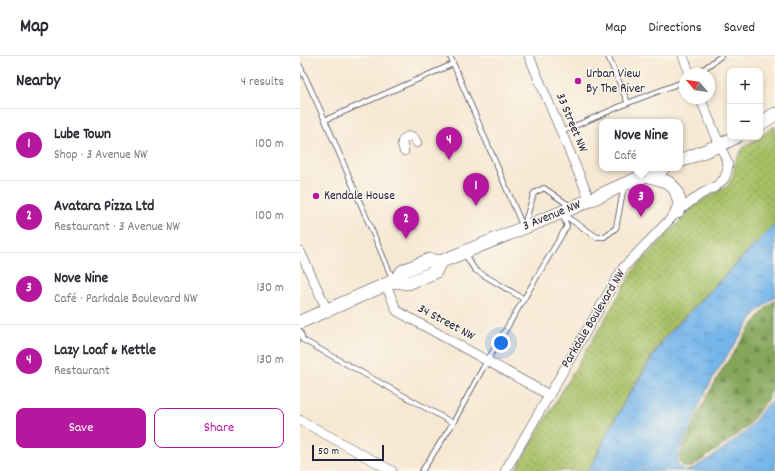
<!DOCTYPE html>
<meta charset="utf-8">
<style>
body{margin:0;font-family:Dekko,sans-serif;background:#f7f7f7;color:#2b2b33}
.controls{position:absolute;right:12px;top:12px;display:grid;overflow:hidden;border-radius:8px;box-shadow:0 2px 6px #0003}
.controls button{width:36px;height:36px;display:grid;place-items:center;padding:0;border:0;border-bottom:1px solid #e1e1e2;background:#fff;color:#2b2b33;font:20px sans-serif}
.compass{position:absolute;left:379px;top:12px;width:36px;height:36px;border-radius:50%;background:#fff;box-shadow:0 2px 6px #0003;rotate:299deg}
.scale{position:absolute;left:12px;bottom:10px;width:72px;box-sizing:border-box;padding-left:4px;border:2px solid #22223b;border-top:0;font-size:11px;line-height:14px;white-space:nowrap;color:#22223b;-webkit-text-stroke:3px #fbf7ec;paint-order:stroke}
.you{position:absolute;left:201px;top:287px;width:14px;height:14px;margin:-10px;border:3px solid #fff;border-radius:50%;background:#1a73e8;box-shadow:0 0 0 6px #1a73e833}
.badge{display:grid;place-items:center;width:26px;height:26px;border-radius:50%;background:#b5179e;color:#fff;font-size:13px;font-weight:700}
.pin{position:absolute;translate:-50% -33px;filter:drop-shadow(0 1px 2px #0008)}
.pin::after{content:'';position:absolute;top:21px;width:14px;height:12px;background:inherit;clip-path:polygon(0 0,100% 0,50% 100%)}
.popup{position:absolute;left:299px;top:63px;width:84px;height:52px;box-sizing:border-box;display:grid;place-content:center;border-radius:8px;background:#fff;filter:drop-shadow(0 1px 3px #0005);font-size:13px;white-space:nowrap;color:#7c7c81}
.popup b{font-size:15px;color:#2b2b33}
.popup::after{content:'';position:absolute;left:50%;top:100%;margin-left:-8px;border:8px solid transparent;border-top-color:#fff}
.list{margin:0;padding:0;list-style:none}
h2{display:flex;justify-content:space-between;align-items:center;height:52px;margin:0;padding:0 16px;font-size:17px}
h2 small{font-size:13px;font-weight:400;color:#7c7c81}
.list li{display:grid;grid-template-columns:26px 1fr auto;gap:12px;align-items:center;box-sizing:border-box;height:72px;padding:0 16px;border-top:1px solid #e1e1e2}
.list b{display:block;font-size:15px;white-space:nowrap}
.list p{margin:0;font-size:13px;white-space:nowrap;color:#7c7c81}
.list em{font-size:13px;font-style:normal;color:#7c7c81}
.actions{display:flex;gap:8px;padding:12px 16px}
.actions a{flex:1;padding:9px 0;border:1px solid #b5179e;border-radius:8px;text-align:center;font-size:14px;color:#b5179e}
.actions .main{background:#b5179e;color:#fff}
.map{position:relative;flex:none;width:475px;height:415px;overflow:hidden}
header{display:flex;align-items:center;gap:24px;box-sizing:border-box;height:56px;padding:0 20px;background:#fff;border-bottom:1px solid #e1e1e2}
header strong{font-size:19px}
nav{display:flex;gap:22px;margin-inline-start:auto;font-size:14px}
main{display:flex}
aside{flex:1;background:#fff}
.map>svg:first-child{display:block}
.forest{fill:url(#forest-firs);stroke:#53644a}
.park{fill:url(#park-dots);stroke:#647050}
.water{fill:url(#water-ripples);stroke:#4c6c92}
.lines{fill:none;stroke-linecap:round;stroke-linejoin:round}
.service-casing{stroke:#424052;stroke-width:6}
.minor-casing{stroke:#424052;stroke-width:10}
.secondary-casing{stroke:#424052;stroke-width:14}
.service{stroke:#fff;stroke-width:4.5}
.minor{stroke:#fff;stroke-width:9}
.secondary{stroke:#fff;stroke-width:13}
.poi-dot{fill:#b5179e;stroke:#fbf7ec;stroke-width:1.5}
.labels{text-anchor:middle;dominant-baseline:central;stroke-width:3;stroke-linejoin:round;paint-order:stroke}
.poi-label{font-size:13px;fill:#22223b;stroke:#fbf7ec;text-anchor:start}
.street-label{font-size:13px;fill:#22223b;stroke:#fbf7ec}
</style>
<header>
<strong>Map</strong>
<nav><a>Map</a><a>Directions</a><a>Saved</a></nav>
</header>
<main>
<aside>
<h2>Nearby<small>4 results</small></h2>
<ul class="list">
<li><span class="badge">1</span><div><b>Lube Town</b><p>Shop · 3 Avenue NW</p></div><em>100 m</em></li>
<li><span class="badge">2</span><div><b>Avatara Pizza Ltd</b><p>Restaurant · 3 Avenue NW</p></div><em>100 m</em></li>
<li><span class="badge">3</span><div><b>Nove Nine</b><p>Café · Parkdale Boulevard NW</p></div><em>130 m</em></li>
<li><span class="badge">4</span><div><b>Lazy Loaf &amp; Kettle</b><p>Restaurant</p></div><em>130 m</em></li>
</ul>
<div class="actions"><a class="main">Save</a><a>Share</a></div>
</aside>
<div class="map">
<svg width="475" height="415" viewBox="0 0 475 415">
<defs>
<pattern id="forest-firs" width="22" height="20" patternUnits="userSpaceOnUse"><rect width="22" height="20" fill="#84a65a"/><path d="M5 1l3.5 6h-7zM16 11l3.5 6h-7z" fill="#6c874c"/></pattern>
<pattern id="park-dots" width="8" height="8" patternUnits="userSpaceOnUse"><rect width="8" height="8" fill="#a6bf64"/><path d="M2 2h.1M6 6h.1" fill="none" stroke="#879b54" stroke-width="1.8" stroke-linecap="round"/></pattern>
<pattern id="water-ripples" width="26" height="14" patternUnits="userSpaceOnUse"><rect width="26" height="14" fill="#76b6ea"/><path d="M2 4q2-2 4 0t4 0M15 11q2-2 4 0t4 0" fill="none" stroke="#6094bf"/></pattern>
</defs>
<rect width="100%" height="100%" fill="#fbf7ec"/>
<filter id="ink" filterUnits="userSpaceOnUse"><feTurbulence type="fractalNoise" baseFrequency=".025" numOctaves="2"/><feDisplacementMap in="SourceGraphic" scale="8" xChannelSelector="R" yChannelSelector="G"/><feConvolveMatrix kernelMatrix="1 2 1 2 8 2 1 2 1" color-interpolation-filters="sRGB"/></filter>
<filter id="wash" filterUnits="userSpaceOnUse"><feTurbulence type="fractalNoise" baseFrequency=".012" numOctaves="4" result="noise"/><feDisplacementMap in="SourceGraphic" scale="16" xChannelSelector="R" yChannelSelector="G"/><feGaussianBlur stdDeviation="0.9" result="paint"/><feColorMatrix in="noise" values="0 0 0 0 0 0 0 0 0 0 0 0 0 0 0 0 0 1.4 0 .05"/><feComposite in="paint" operator="in"/></filter>
<g filter="url(#wash)">
<rect width="100%" height="100%" fill="#f7e8d3"/>
<!-- forest -->
<path class="forest" d="M475,244V329L465,347L446,372L426,387L392,411H383L381,407L380,399L401,351L423,312L448,275L464,254Z"/>
<!-- park -->
<path class="park" d="M475,70V168L363,282L325,344L306,378L296,400L287,415H215L333,215L392,152L403,144L428,130L433,120L436,104L443,92Z"/>
<!-- water -->
<g class="water">
<path d="M475,168V240L455,258L415,318L399,349L392,367L378,398V409L383,415H288L297,400L307,379L326,344L364,283Z"/>
<path d="M475,336V415H384L391,414L412,401L447,375L462,355L471,345Z"/>
</g>
</g>
<g filter="url(#ink)">
<g class="lines">
<!-- service casing -->
<g class="service-casing">
<g id="service">
<path d="M150,0L223,171"/>
<path d="M308,0L328,47"/>
<path d="M0,10L25,64L93,224"/>
<path d="M397,18L421,0"/>
<path d="M25,64L153,8"/>
<path d="M261,76L328,47L385,25"/>
<path d="M262,158L297,181H304L316,172L324,130"/>
<path d="M224,169L234,137L244,132L270,150"/>
<path d="M164,197L175,214L224,243"/>
<path d="M0,275L3,284L153,367"/>
<path d="M122,415L153,367L183,312L267,170L262,158"/>
</g>
</g>
<!-- minor casing -->
<g class="minor-casing">
<g id="minor">
<path d="M229,0L290,144"/>
<path d="M383,0L390,18"/>
<path d="M104,95C104,94 102,88 102,88C102,82 109,79 113,81C115,83 116,85 117,87"/>
<path d="M0,195L27,254"/>
<path d="M86,229L97,255L249,339"/>
<path d="M0,364L92,415"/>
<path d="M205,415L323,212L377,156L401,138L415,131L424,123L427,116L428,108L400,42"/>
</g>
</g>
<!-- secondary casing -->
<g class="secondary-casing">
<g id="secondary">
<path d="M460,68L475,58"/>
<path d="M380,105L420,89L436,81"/>
<path d="M346,119C360,124 374,124 378,141C380,148 380,150 377,156"/>
<path d="M94,225L108,227L135,216L140,206"/>
<path d="M0,266L94,225L103,215L129,204L140,206L272,152L325,128L363,112"/>
</g>
</g>
<!-- service -->
<use href="#service" class="service"/>
<!-- minor -->
<use href="#minor" class="minor"/>
<!-- secondary -->
<use href="#secondary" class="secondary"/>
</g>
</g>
<!-- markers -->
<g class="poi-dot">
<circle cx="278" cy="25" r="4"/>
<circle cx="16" cy="140" r="4"/>
</g>
<g class="labels">
<!-- poi labels -->
<g class="poi-label">
<text x="286" y="18">Urban View<tspan x="286" dy="15">By The River</tspan></text>
<text x="24" y="140">Kendale House</text>
</g>
<!-- street labels -->
<g class="street-label">
<text transform="translate(271 67) rotate(67)">33 Street NW</text>
<text transform="translate(252 160) rotate(-22)">3 Avenue NW</text>
<text transform="translate(294 263) rotate(-59)">Parkdale Boulevard NW</text>
<text transform="translate(146 267) rotate(28)">34 Street NW</text>
</g>
</g>
</svg>
<div class="controls">
<button>+</button>
<button>−</button>
</div>
<svg class="compass" viewBox="-18 -18 36 36"><path d="M0-13l5 13h-10z" fill="#e53935"/><path d="M0 13l5-13h-10z" fill="#7c7c81"/></svg>
<div class="scale">50 m</div>
<div class="you"></div>
<div class="pin badge" style="left:176px;top:150px">1</div>
<div class="pin badge" style="left:106px;top:183px">2</div>
<div class="pin badge" style="left:341px;top:161px">3</div>
<div class="popup"><b>Nove Nine</b>Café</div>
<div class="pin badge" style="left:149px;top:104px">4</div>
</div>
</main>
